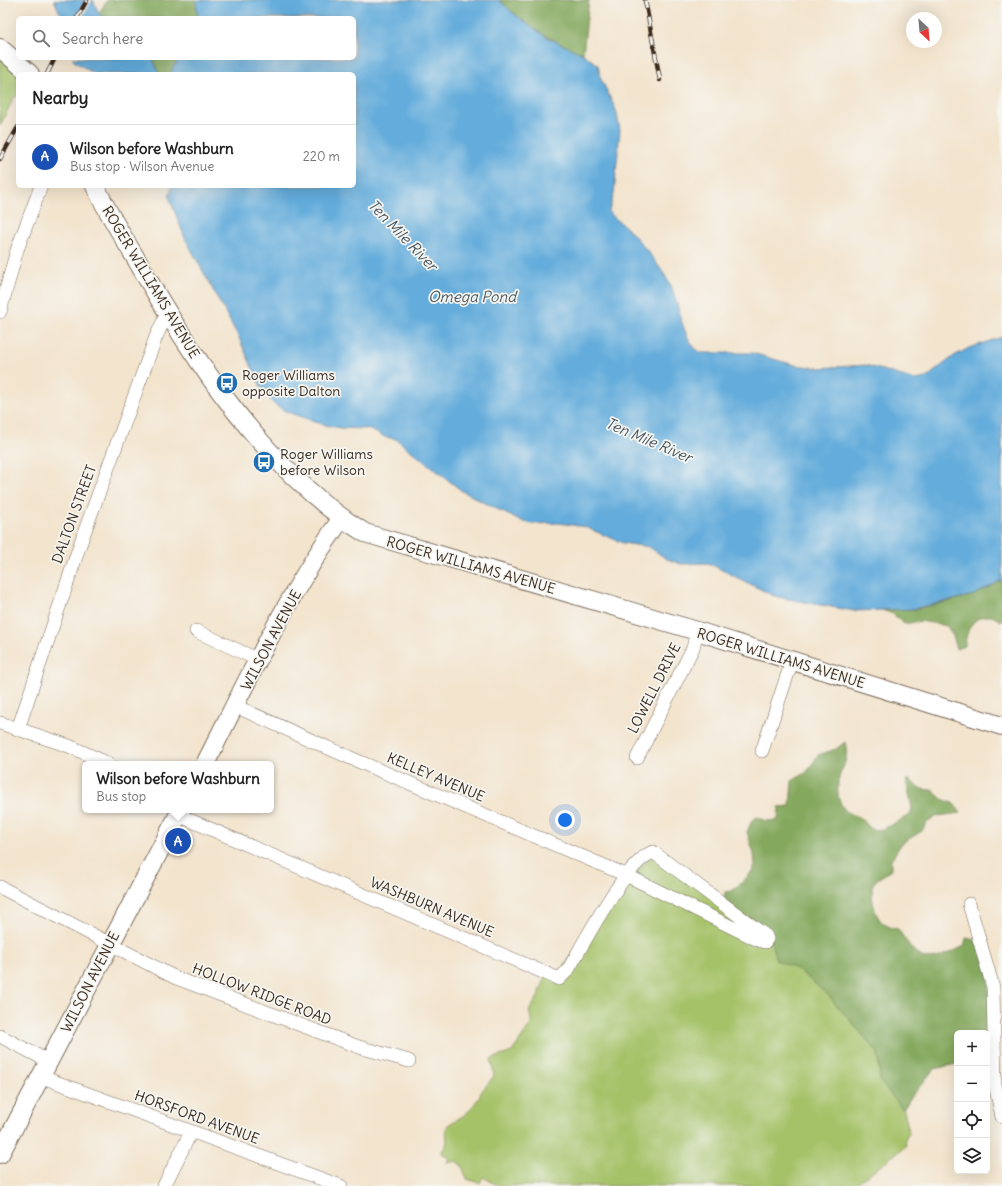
<!DOCTYPE html>
<meta charset="utf-8">
<style>
body{margin:0;font-family:Delius,sans-serif;background:#f2f2f2;color:#222}
.controls{position:absolute;right:12px;bottom:12px;display:grid;overflow:hidden;border-radius:6px;box-shadow:0 4px 16px #0002}
.controls button{width:36px;height:36px;display:grid;place-items:center;padding:0;border:0;border-bottom:1px solid #e0e0e0;background:#fff;color:#222;font:20px sans-serif}
.compass{position:absolute;left:906px;top:12px;width:36px;height:36px;border-radius:50%;background:#fff;box-shadow:0 4px 16px #0002;rotate:154deg}
.you{position:absolute;left:565px;top:820px;width:14px;height:14px;margin:-10px;border:3px solid #fff;border-radius:50%;background:#1a73e8;box-shadow:0 0 0 6px #1a73e833}
.badge{display:grid;place-items:center;width:26px;height:26px;border-radius:50%;background:#1f6fb2;color:#fff;font-size:13px;font-weight:700}
.pin{position:absolute;translate:-50% -50%;border:2px solid #fff;box-shadow:0 1px 4px #0006}
.popup{position:absolute;left:82px;top:761px;width:192px;height:52px;box-sizing:border-box;display:grid;place-content:center;border-radius:6px;background:#fff;filter:drop-shadow(0 1px 3px #0005);font-size:13px;white-space:nowrap;color:#767676}
.popup b{font-size:15px;color:#222}
.popup::after{content:'';position:absolute;left:50%;top:100%;margin-left:-8px;border:8px solid transparent;border-top-color:#fff}
.list{margin:0;padding:0;list-style:none}
h2{display:flex;justify-content:space-between;align-items:center;height:52px;margin:0;padding:0 16px;font-size:17px}
h2 small{font-size:13px;font-weight:400;color:#767676}
.list li{display:grid;grid-template-columns:26px 1fr auto;gap:12px;align-items:center;box-sizing:border-box;height:64px;padding:0 16px;border-top:1px solid #e0e0e0}
.list b{display:block;font-size:15px;white-space:nowrap}
.list p{margin:0;font-size:13px;white-space:nowrap;color:#767676}
.list em{font-size:13px;font-style:normal;color:#767676}
.icon{flex:none;width:22px;height:22px;fill:none;stroke:currentColor;stroke-width:2;stroke-linecap:round;stroke-linejoin:round}
.map{position:relative;flex:none;width:1002px;height:1186px;overflow:hidden}
.search{position:absolute;background:#fff;box-shadow:0 4px 16px #0002;left:16px;top:16px;width:340px;height:44px;display:flex;align-items:center;gap:10px;box-sizing:border-box;padding:0 14px;border-radius:6px;color:#767676;font-size:15px}
.panel{position:absolute;background:#fff;box-shadow:0 4px 16px #0002;left:16px;top:72px;width:340px;height:116px;border-radius:6px}
.map>svg:first-child{display:block}
.green{fill:#a6c269;stroke:#707644}
.forest{fill:#84a85d;stroke:#60693e}
.water{fill:#64acdb;stroke:#506b7c}
.pier{fill:#f3e4cd}
.lines{fill:none;stroke-linecap:round;stroke-linejoin:round}
.street-casing{stroke:#7b6b5b;stroke-width:14}
.secondary-casing{stroke:#7b6b5b;stroke-width:20}
.street{stroke:#fff;stroke-width:13}
.secondary{stroke:#fff;stroke-width:18}
.rail-casing{stroke:#3b2a1e;stroke-width:4.5}
.rail{stroke:#f6f6f2;stroke-width:3;stroke-dasharray:9;stroke-linecap:butt}
.labels{text-anchor:middle;dominant-baseline:central;stroke-width:3.5;stroke-linejoin:round;paint-order:stroke}
.street-label{font-size:14px;fill:#3b2a1e;stroke:#f6f6f2}
.poi-label{font-size:14px;fill:#3b2a1e;stroke:#f6f6f2;text-anchor:start}
.water-label{font-size:15px;font-style:italic;fill:#495860;stroke:#f6f6f2}
</style>
<div class="map">
<svg width="1002" height="1186" viewBox="0 0 1002 1186">
<rect width="100%" height="100%" fill="#f6f6f2"/>
<filter id="ink" filterUnits="userSpaceOnUse"><feTurbulence type="fractalNoise" baseFrequency=".025" numOctaves="2"/><feDisplacementMap in="SourceGraphic" scale="8" xChannelSelector="R" yChannelSelector="G"/><feConvolveMatrix kernelMatrix="1 2 1 2 8 2 1 2 1" color-interpolation-filters="sRGB"/></filter>
<filter id="wash" filterUnits="userSpaceOnUse"><feTurbulence type="fractalNoise" baseFrequency=".012" numOctaves="4" result="noise"/><feDisplacementMap in="SourceGraphic" scale="16" xChannelSelector="R" yChannelSelector="G"/><feGaussianBlur stdDeviation="0.9" result="paint"/><feColorMatrix in="noise" values="0 0 0 0 0 0 0 0 0 0 0 0 0 0 0 0 0 1.4 0 .05"/><feComposite in="paint" operator="in"/></filter>
<g filter="url(#wash)">
<rect width="100%" height="100%" fill="#f3e4cd"/>
<!-- green -->
<g class="green">
<path d="M0,46L18,74V95L13,99L0,126Z"/>
<path d="M653,854L813,974L857,1012L896,1086L900,1105L904,1110L909,1132L905,1139L906,1146L853,1186H499L483,1177L480,1183L467,1179L462,1166L456,1161L447,1163L449,1157L441,1153L447,1143L446,1129L448,1125L466,1114L476,1102L482,1091L494,1076L491,1059L512,1052L532,1023L529,1011L538,997L548,971L556,974L561,971L614,895Z"/>
</g>
<!-- forest -->
<g class="forest">
<path d="M107,0H196L198,18H104L99,13Z"/>
<path d="M499,0H589L583,54C550,40 525,25 499,0Z"/>
<path d="M153,58H182L178,60L171,74H159Z"/>
<path d="M1002,580V621C998,620 995,617 991,616C972,615 966,631 965,646L956,649L954,638L947,626L921,621L904,624L893,614L882,610L917,609L974,595Z"/>
<path d="M845,742C848,754 846,762 841,772C836,784 836,801 846,811C850,815 855,815 860,818C864,820 868,827 873,830L883,829L910,815L912,808L906,780H910L920,789L932,790L942,799L953,803L961,813L938,816L927,822L922,831L902,843L891,860V870L876,880L872,886C872,906 875,926 898,929C921,964 925,966 964,946L966,938L976,940L989,974V1066L987,1067V1033H957V1064L934,1069L909,1100L903,1110L880,1081L878,1053L828,995L797,969L776,960L770,939L723,903L725,892L732,891L739,885L752,872L755,865L754,854L747,832L752,820L757,817L767,821L778,820L779,807L790,806L792,781L807,772L818,755L836,749Z"/>
</g>
<!-- water -->
<g class="water">
<path d="M54,0H93L99,13L104,18H62Z"/>
<path d="M196,0H499L513,13L546,37L583,54L598,65L601,79L616,110L620,130L614,194L609,211C613,218 623,224 629,230C644,246 660,266 670,284C679,302 682,344 702,353H752L795,365L819,368L866,365L915,380L926,378L954,356L969,348L1002,337V580L974,595L912,609L854,611L788,599L774,596L708,563L681,564L667,559L649,547L623,543L585,527L559,523L532,524L518,520L462,491L396,439L385,437L368,429L340,428L325,425L287,412L275,405L264,394L239,338L185,238L169,197L172,186H354V74H171C172,67 176,62 182,58H354V18H198Z"/>
<path d="M72,58H153L159,74H95L75,62Z"/>
</g>
<!-- pier -->
<path class="pier" d="M86,0H92L82,18H76Z"/>
</g>
<g filter="url(#ink)">
<g class="lines">
<!-- street casing -->
<g class="street-casing">
<g id="street">
<path d="M0,312L17,250L41,186"/>
<path d="M196,631L259,660"/>
<path d="M0,723L69,746L109,764"/>
<path d="M18,729L83,536L156,337L167,313"/>
<path d="M762,751L792,661"/>
<path d="M637,758L693,648L697,631"/>
<path d="M178,815L559,979L568,970C584,943 626,861 653,852L766,936L767,939L765,942L760,941L626,875L353,759L235,706"/>
<path d="M0,887L176,978L359,1047L409,1061"/>
<path d="M969,904L993,987L995,1084L1002,1117"/>
<path d="M0,1036L50,1062"/>
<path d="M42,1077L341,1186"/>
<path d="M164,1186L191,1132"/>
</g>
</g>
<!-- secondary casing -->
<g class="secondary-casing">
<g id="secondary">
<path d="M0,48L30,74"/>
<path d="M95,186C107,211 121,234 135,257C190,355 267,473 365,533L697,631L1002,726"/>
<path d="M205,764C247,682 288,593 342,518"/>
<path d="M0,1154L181,810"/>
</g>
</g>
<!-- street -->
<use href="#street" class="street"/>
<!-- secondary -->
<use href="#secondary" class="secondary"/>
<!-- rail casing -->
<g class="rail-casing">
<g id="rail">
<path d="M645,0L660,80"/>
<path d="M77,18L87,0"/>
<path d="M47,74L55,58"/>
<path d="M0,159L18,127"/>
</g>
</g>
<!-- rail -->
<use href="#rail" class="rail"/>
</g>
</g>
<!-- icons -->
<defs>
<g id="bus-disc" transform="scale(1.15)"><circle r="9.5" fill="#1f6fb2" stroke="#f6f6f2"/><path d="M-5-6H5V4H4V6H2V4H-2V6H-4V4H-5ZM-3.5-4V0h7V-4ZM-3.5 1.2v1.5H-2V1.2ZM2 1.2v1.5H3.5V1.2Z" fill="#fff"/></g>
</defs>
<g fill-rule="evenodd">
<use href="#bus-disc" x="227" y="383"/>
<use href="#bus-disc" x="264" y="462"/>
</g>
<g class="labels">
<!-- street labels -->
<g class="street-label">
<text transform="translate(151 282) rotate(59)">ROGER WILLIAMS AVENUE</text>
<text transform="translate(74 514) rotate(-70)">DALTON STREET</text>
<text transform="translate(471 565) rotate(16)">ROGER WILLIAMS AVENUE</text>
<text transform="translate(271 640) rotate(-62)">WILSON AVENUE</text>
<text transform="translate(781 658) rotate(17)">ROGER WILLIAMS AVENUE</text>
<text transform="translate(654 688) rotate(-63)">LOWELL DRIVE</text>
<text transform="translate(436 777) rotate(23)">KELLEY AVENUE</text>
<text transform="translate(432 907) rotate(23)">WASHBURN AVENUE</text>
<text transform="translate(90 982) rotate(-63)">WILSON AVENUE</text>
<text transform="translate(262 994) rotate(21)">HOLLOW RIDGE ROAD</text>
<text transform="translate(197 1117) rotate(20)">HORSFORD AVENUE</text>
</g>
<!-- poi labels -->
<g class="poi-label">
<text x="242" y="375">Roger Williams<tspan x="242" dy="16">opposite Dalton</tspan></text>
<text x="280" y="454">Roger Williams<tspan x="280" dy="16">before Wilson</tspan></text>
</g>
<!-- water labels -->
<g class="water-label">
<text transform="translate(403 235) rotate(46)">Ten Mile River</text>
<text x="472" y="296">Omega Pond</text>
<text transform="translate(649 440) rotate(23)">Ten Mile River</text>
</g>
</g>
</svg>
<div class="controls">
<button>+</button>
<button>−</button>
<button><svg class="icon" aria-label="locate" viewBox="0 0 24 24"><circle cx="12" cy="12" r="6"/><path d="M12 2v4M12 18v4M2 12h4M18 12h4"/></svg></button>
<button><svg class="icon" aria-label="layers" viewBox="0 0 24 24"><path d="M12 4l9 5-9 5-9-5zM3 14l9 5 9-5"/></svg></button>
</div>
<svg class="compass" viewBox="-18 -18 36 36"><path d="M0-13l5 13h-10z" fill="#e53935"/><path d="M0 13l5-13h-10z" fill="#767676"/></svg>
<div class="you"></div>
<div class="pin badge" style="left:178px;top:841px;background:#1a4fb4">A</div>
<div class="popup"><b>Wilson before Washburn</b>Bus stop</div>
<div class="search"><svg class="icon" aria-label="search" viewBox="0 0 24 24"><circle cx="10" cy="10" r="6"/><path d="M15 15l6 6"/></svg>Search here</div>
<section class="panel">
<h2>Nearby<small></small></h2>
<ul class="list">
<li><span class="badge" style="background:#1a4fb4">A</span><div><b>Wilson before Washburn</b><p>Bus stop · Wilson Avenue</p></div><em>220 m</em></li>
</ul>
</section>
</div>
